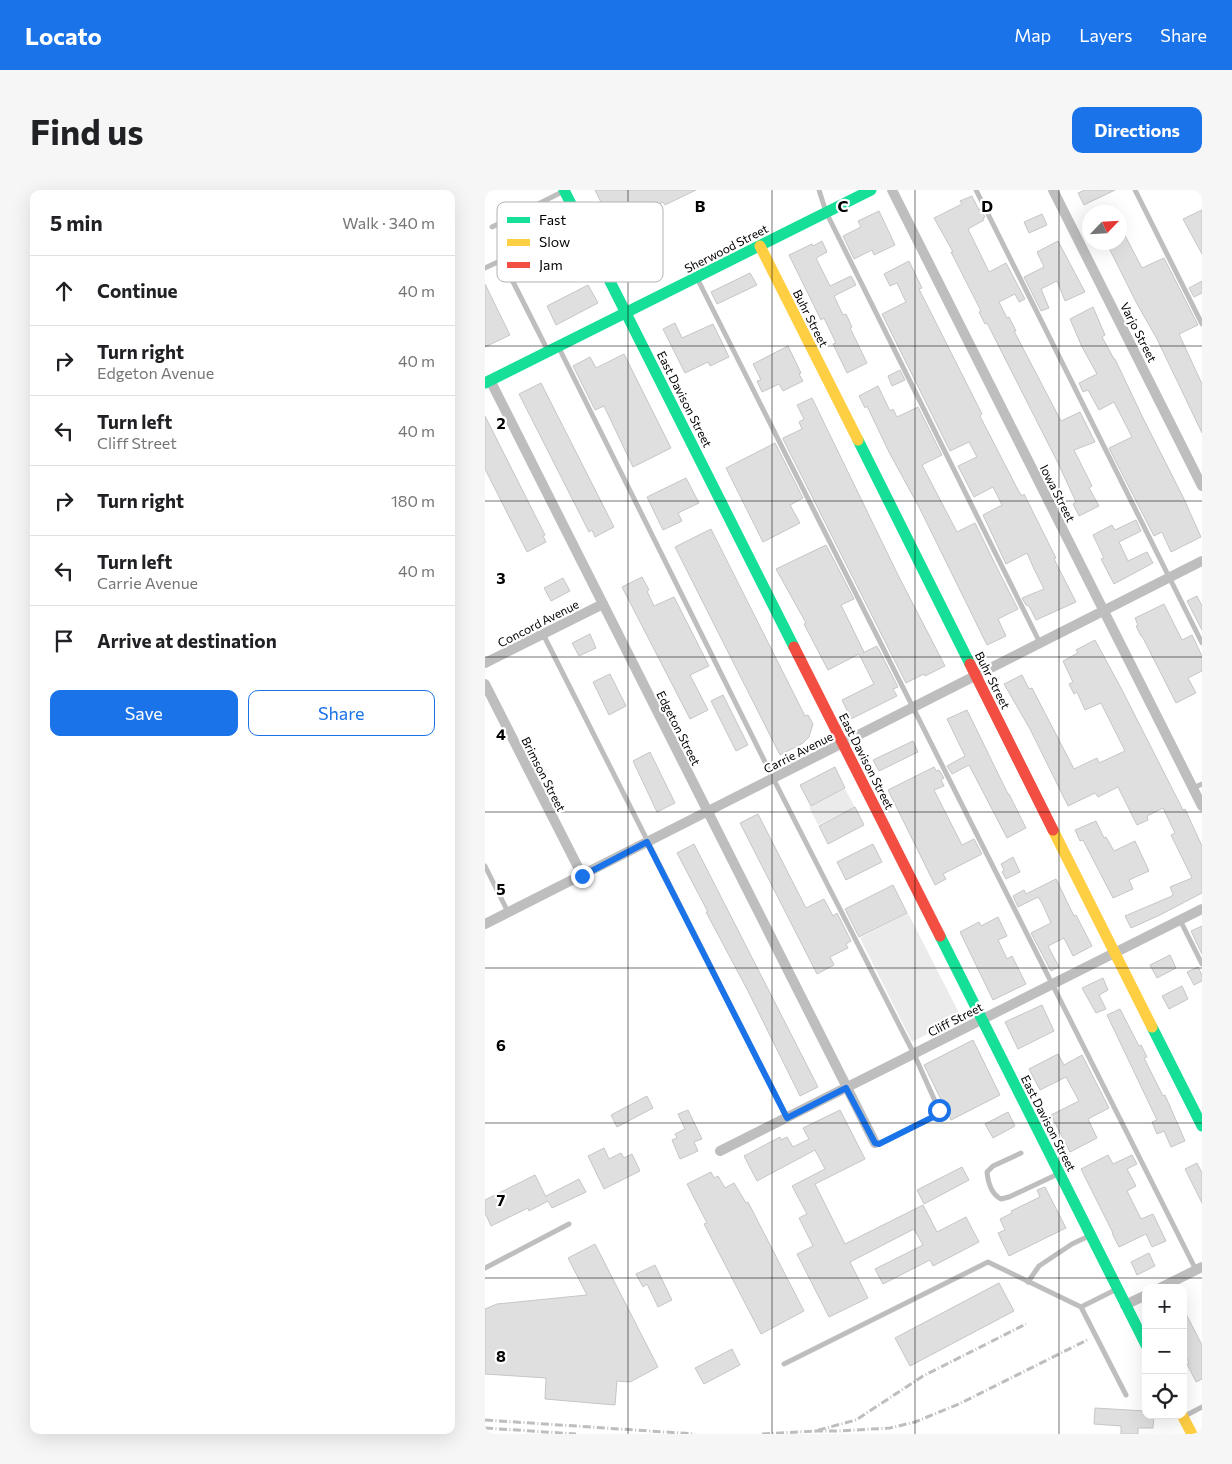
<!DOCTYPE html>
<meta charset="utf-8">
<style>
body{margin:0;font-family:Commissioner,sans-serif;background:#f6f6f6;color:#202124}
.controls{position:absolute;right:15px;bottom:15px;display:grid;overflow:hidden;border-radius:10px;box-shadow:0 5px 20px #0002}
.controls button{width:45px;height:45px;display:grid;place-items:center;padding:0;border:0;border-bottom:1px solid #e0e0e0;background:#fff;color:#202124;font:25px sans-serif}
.compass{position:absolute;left:597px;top:15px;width:45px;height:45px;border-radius:50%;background:#fff;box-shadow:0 5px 20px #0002;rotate:65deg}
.stop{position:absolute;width:15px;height:15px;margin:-11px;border:4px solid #1a73e8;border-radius:50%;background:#fff}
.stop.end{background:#1a73e8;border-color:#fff;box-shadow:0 1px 5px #0008}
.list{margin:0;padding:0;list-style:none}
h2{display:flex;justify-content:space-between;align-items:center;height:65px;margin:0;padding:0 20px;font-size:21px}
h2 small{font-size:16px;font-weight:400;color:#757577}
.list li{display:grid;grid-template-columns:32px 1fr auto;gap:15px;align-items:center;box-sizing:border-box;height:70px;padding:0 20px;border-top:1px solid #e0e0e0}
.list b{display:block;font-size:19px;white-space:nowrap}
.list p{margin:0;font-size:16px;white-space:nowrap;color:#757577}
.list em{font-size:16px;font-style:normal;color:#757577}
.actions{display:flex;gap:10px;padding:15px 20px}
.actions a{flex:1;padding:11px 0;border:1px solid #1a73e8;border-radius:10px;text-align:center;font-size:18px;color:#1a73e8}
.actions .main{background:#1a73e8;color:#fff}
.icon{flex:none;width:28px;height:28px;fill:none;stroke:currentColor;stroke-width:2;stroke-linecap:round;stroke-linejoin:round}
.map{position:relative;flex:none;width:717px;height:1244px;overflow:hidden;border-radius:10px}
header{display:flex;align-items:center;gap:30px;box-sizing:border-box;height:70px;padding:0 25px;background:#1a73e8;color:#fff}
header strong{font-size:24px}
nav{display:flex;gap:28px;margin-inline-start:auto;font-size:18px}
.intro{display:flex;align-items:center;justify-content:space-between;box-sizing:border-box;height:120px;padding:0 30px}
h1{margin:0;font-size:35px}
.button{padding:12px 22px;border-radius:10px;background:#1a73e8;color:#fff;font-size:18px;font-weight:700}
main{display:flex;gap:30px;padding:0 30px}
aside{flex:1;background:#fff;border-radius:10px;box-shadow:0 5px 20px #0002}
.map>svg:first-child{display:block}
.green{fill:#ebebeb}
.building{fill:#dfdfdf;stroke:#c6c6c6}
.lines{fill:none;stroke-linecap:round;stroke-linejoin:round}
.lane{stroke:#bebebe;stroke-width:5}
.street{stroke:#bebebe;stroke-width:10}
.fast{stroke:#16e098;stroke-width:11}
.slow{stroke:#ffcf43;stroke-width:11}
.jam{stroke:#f24e42;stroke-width:11}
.rail{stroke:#bebebe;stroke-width:3;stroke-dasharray:8 2.5 1 2.5;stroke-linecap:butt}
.route{stroke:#1a73e8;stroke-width:6}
.grid{fill:none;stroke:#000;stroke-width:1;stroke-opacity:0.55}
.labels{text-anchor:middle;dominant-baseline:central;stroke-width:4.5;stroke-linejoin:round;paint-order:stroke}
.street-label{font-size:12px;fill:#000;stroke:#fff}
.key{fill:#fff;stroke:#b2b2b2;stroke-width:1}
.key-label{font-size:14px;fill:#000}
.grid-label{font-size:16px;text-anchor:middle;font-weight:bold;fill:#000;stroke:#fff;stroke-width:4.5;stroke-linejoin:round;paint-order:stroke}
</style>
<header>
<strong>Locato</strong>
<nav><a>Map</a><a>Layers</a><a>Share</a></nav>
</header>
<div class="intro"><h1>Find us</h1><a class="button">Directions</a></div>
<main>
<aside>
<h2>5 min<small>Walk · 340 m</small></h2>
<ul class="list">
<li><svg class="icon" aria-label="ahead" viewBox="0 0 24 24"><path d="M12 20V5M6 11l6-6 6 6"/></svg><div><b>Continue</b></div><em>40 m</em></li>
<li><svg class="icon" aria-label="right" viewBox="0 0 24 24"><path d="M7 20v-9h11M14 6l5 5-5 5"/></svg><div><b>Turn right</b><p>Edgeton Avenue</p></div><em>40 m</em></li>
<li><svg class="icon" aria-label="left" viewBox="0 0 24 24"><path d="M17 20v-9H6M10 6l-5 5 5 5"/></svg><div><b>Turn left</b><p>Cliff Street</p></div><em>40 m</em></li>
<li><svg class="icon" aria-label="right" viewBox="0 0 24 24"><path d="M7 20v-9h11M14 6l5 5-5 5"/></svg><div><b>Turn right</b></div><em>180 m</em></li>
<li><svg class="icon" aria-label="left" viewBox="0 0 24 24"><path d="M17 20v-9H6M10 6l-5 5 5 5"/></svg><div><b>Turn left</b><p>Carrie Avenue</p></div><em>40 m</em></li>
<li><svg class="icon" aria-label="arrive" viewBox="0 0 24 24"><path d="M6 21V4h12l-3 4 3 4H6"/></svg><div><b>Arrive at destination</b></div></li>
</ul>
<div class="actions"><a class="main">Save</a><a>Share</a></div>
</aside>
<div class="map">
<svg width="717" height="1244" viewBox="0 0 717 1244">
<rect width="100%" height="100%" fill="#fff"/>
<!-- green -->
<g class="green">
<path d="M360,599L370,617L333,635L324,617Z"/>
<path d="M423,723L476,827L427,852L375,748Z"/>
</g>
<!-- building -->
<g class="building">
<path d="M110,0H211L180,15L178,12L163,20L174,42L139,59Z"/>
<path d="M600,0H630L599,15L593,3Z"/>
<path d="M487,6L494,20L496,19L500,27L498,28L499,30L483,39L504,82L521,73L540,109L534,112L530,104L514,112L522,128L524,127L531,141H529L576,231L595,222L610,252L589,260L607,296L604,298L614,316L594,326L588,314L591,312L573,273L502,133L500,134L494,122L496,121L466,62H468L449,28L477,14L475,11Z"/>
<path d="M717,20V64L698,29Z"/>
<path d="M394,21L410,55L389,65L387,60L369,69L358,46L376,37L373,31Z"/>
<path d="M557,24L562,35L544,43L539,32Z"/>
<path d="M634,34L657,78L679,68L713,135L694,144L717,194V243L672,149L651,112L621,52H634Z"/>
<path d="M337,51L342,62L331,68L345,96L366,86L371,95L349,106L358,125L361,124L367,137L365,138L382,173L362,183L348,154L351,153L339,128L336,130L304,65L327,54L328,56Z"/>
<path d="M573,51L600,102L580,111L572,91L556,99L564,118L556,121L539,87L559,77L552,62Z"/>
<path d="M424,71L437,98L434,99L497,224L495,226L498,232L533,300L537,306L539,304L571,368L569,369L591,412L551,430L544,416L541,415L537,408L559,399L549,379L542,363L521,374L498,325L517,315L508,297L489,307L473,276L492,267L484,252L465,261L397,124L421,112L412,93L405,96L399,84Z"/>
<path d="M265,83L272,95L232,114L226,102Z"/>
<path d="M717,91V103L709,107L704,98Z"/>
<path d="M0,94L25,145L0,157Z"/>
<path d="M103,95L113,113L71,135L62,116Z"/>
<path d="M608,117L620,145L617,147L629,169H630L658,228L698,307L716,347L686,362L677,342L669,346L624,258L647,247L629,212L614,220L603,200L598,202L594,193L612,184L597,157L585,129Z"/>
<path d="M190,133L197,148L228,134L244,167L225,176L223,172L200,183L178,139Z"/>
<path d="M303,156L316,183L314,184L318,191L298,201L294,194L277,202L272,191L276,190L268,174Z"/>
<path d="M139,164L186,258L148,277L119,216L110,220L88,176L105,167L111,178Z"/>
<path d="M415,180L420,190L407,196L403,186Z"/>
<path d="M56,193L129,337L110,347L107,340L104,342L34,204Z"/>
<path d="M393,196L405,221L408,219L412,227L433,217L457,265L437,275L472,342L490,333L514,382L533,419L513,429L521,446L502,455L435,319L404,262L382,216L380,218L374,206Z"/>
<path d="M327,208L413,385L460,476L440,486L439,484L421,493L298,249V248L317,239L314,232L319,229L312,215Z"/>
<path d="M0,226L60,345L58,346L61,352L42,362L0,279Z"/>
<path d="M290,253L318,308L305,315L315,333L278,352L241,278Z"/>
<path d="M201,288L214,313L193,323L197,331L178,340L162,307Z"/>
<path d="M651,330L656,341L634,352L643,371L662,362L668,373L629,394L616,369L619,368L608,345L627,335L630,340Z"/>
<path d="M226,339L320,526L323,525L328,534L324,547L318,553L295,565L190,357Z"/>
<path d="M341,355L369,409L356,415L379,462L378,463L392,456L413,497L408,499L412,506L366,529L357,510L389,494L374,464L343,480L319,434L321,433L291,379Z"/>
<path d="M157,387L164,400L162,401L169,416L189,407L224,476L205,485L223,520L205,529L137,397Z"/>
<path d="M78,388L85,401L66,411L59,398Z"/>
<path d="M712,406L717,416V440L702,411Z"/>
<path d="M679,414L697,450L707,445L717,466V481L703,488L711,503L691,513L657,446H656L651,436L653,435L650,428Z"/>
<path d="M105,444L111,458L94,466L87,453Z"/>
<path d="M610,450L636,498L698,620L700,619L717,656V703L675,725L646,738L640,726L687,706L688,704L685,697L707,688L686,645L690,643L678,618L662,626L663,630L652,635L633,597L613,607L610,603L583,616L545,539L519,494L537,485L544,499L547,498L589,579L612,568L614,573L640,561L616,513L600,520L592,502L589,504L584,494L588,492L578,471L593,463L591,460Z"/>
<path d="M125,484L141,516L124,525L108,492Z"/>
<path d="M238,505L263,555L251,561L226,511Z"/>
<path d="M482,520L523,604H524L541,638L522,648L484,575L467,584L462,576L480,566L462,529Z"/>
<path d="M428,551L433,562L394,581L388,570Z"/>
<path d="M165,562L190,613L172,622L148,571Z"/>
<path d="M350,577L360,598L326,616L315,595Z"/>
<path d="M449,577L451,581L454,580L459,588L456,590L459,596L449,600L477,655L489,649L497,664L458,684L461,689L450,695L403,600Z"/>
<path d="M370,617L379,635L343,654L334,636Z"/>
<path d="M273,624L321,718L339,709L348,726L352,723L366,751L361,754L363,758L345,767L349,775L332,784L255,633Z"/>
<path d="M611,631L619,648L621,647L629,661L650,651L664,681L644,690L648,699L628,708L598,650L595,651L590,640Z"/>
<path d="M209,654L333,897L315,906L263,801L221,722H223L192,663Z"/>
<path d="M388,654L397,672L361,690L352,672Z"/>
<path d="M528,667L535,682L521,689L517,682L519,680L516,674Z"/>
<path d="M571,689L589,726L591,725L607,756L588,766L579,748L563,756L574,777L566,781L546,743L566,733L557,713L553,707L533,717L528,706L539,700L541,704Z"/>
<path d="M408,695L422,723L374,747L360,719Z"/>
<path d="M513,727L522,746L513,750L522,769L527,766L541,794L508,810L475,742L494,732L496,736Z"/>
<path d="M717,736V764L706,741Z"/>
<path d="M685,765L691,778L672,788L665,775Z"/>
<path d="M713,777L717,785V791L709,795L702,782Z"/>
<path d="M618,788L623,800L614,805L621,819L611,823L597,798Z"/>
<path d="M697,796L703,809L684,819L677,806Z"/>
<path d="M557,815L569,841L533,859L520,832Z"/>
<path d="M635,819L654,856L656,855L662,867L659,868L678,906L680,905L700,951L686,957L679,941L672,944L667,932L672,930L622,825Z"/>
<path d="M488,850L515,905L466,930L439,875Z"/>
<path d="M573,864L579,875L597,865L624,918L603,929L612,948L585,962L566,925L594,911L581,887L555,900L544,879Z"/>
<path d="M162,906L168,918L132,937L126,925Z"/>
<path d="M203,920L217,949L209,952L213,961L195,969L187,950L192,948L190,944L200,939L193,924Z"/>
<path d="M355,920L380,969L330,994L360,1054L438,1015L452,1042L481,1027L494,1052L448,1076L445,1070L398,1094L390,1079L438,1055L429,1039L365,1072L383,1108L344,1127L312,1064L328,1056L314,1028L322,1024L307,996L340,979L330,960L272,991L259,966L295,947L296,950L302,947L308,957L324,949L318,938Z"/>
<path d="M523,922L530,936L508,948L500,934Z"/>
<path d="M119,958L124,969L136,963L139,968L147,964L155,981L119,999L103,966Z"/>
<path d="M623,965L628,974L647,965L652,974L642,979L651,996L642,1001L656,1029L668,1024L681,1051L667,1057L661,1044L634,1057L627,1043H628L596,979Z"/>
<path d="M712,973L717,983V1013L700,979Z"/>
<path d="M477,977L484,990L439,1014L432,1000Z"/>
<path d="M226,982L229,988L233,986L240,998L249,993L261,1013L263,1012L319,1121L276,1144L219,1034L222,1033L202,994Z"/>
<path d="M50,985L61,1007V1006L94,989L101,1002L67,1018L63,1011L44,1021L43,1018L6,1036L0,1023V1010Z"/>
<path d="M560,997L581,1038L524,1066L513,1043L520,1040L515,1029L527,1023L526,1021L555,1007L552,1000Z"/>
<path d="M110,1054L173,1177L145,1192L132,1191L130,1215L60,1209L61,1188L0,1184V1119L12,1114L102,1105L83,1068Z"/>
<path d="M664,1063L670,1076L652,1085L646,1072Z"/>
<path d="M170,1075L187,1110L173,1117L162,1094L158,1097L151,1084Z"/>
<path d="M514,1093L529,1121L425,1176L410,1148Z"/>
<path d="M698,1118L717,1155V1189L711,1192L702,1174L704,1173L698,1161Z"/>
<path d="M247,1159L255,1175L219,1194L210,1178Z"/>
<path d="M610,1218L661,1221V1225H669L668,1238H653V1244H636V1236L609,1234Z"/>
</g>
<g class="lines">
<!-- lane -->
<g class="lane">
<path d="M334,0L341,22L555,453"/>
<path d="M491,0L717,453"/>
<path d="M650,0L717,134"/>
<path d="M7,37L79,1"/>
<path d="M0,78L17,70L63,161"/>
<path d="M212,88L711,1080"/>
<path d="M73,156L288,588L429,864L454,920L452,925L394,954L390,953"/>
<path d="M58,444L302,927"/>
<path d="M708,598L717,594"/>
<path d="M0,676L23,722"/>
<path d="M695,730L717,774"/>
<path d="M536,963L508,976L502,982C503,992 506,1004 516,1009L524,1007L573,984"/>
<path d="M0,1078L84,1034"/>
<path d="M543,1092L554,1076L587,1054L604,1046"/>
<path d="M596,1117L641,1205"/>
<path d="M299,1174L503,1072L596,1117L632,1099"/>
<path d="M698,1227L717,1217"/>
</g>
<!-- street -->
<g class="street">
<path d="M407,0L717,616"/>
<path d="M568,0L717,296"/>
<path d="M5,190L390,953"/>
<path d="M0,473L118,414"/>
<path d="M0,494L97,685"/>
<path d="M0,734L717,371"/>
<path d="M235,961L717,719"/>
<path d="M675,1098L717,1077"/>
<path d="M640,1115L661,1105"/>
</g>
<!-- fast -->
<g class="fast">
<path d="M79,0L309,457"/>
<path d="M0,193L386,0"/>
<path d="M373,250L485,474"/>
<path d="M455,746L661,1155"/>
<path d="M667,837L717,936"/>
</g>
<!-- slow -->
<g class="slow">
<path d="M275,56L373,250"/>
<path d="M568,640L667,837"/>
<path d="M697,1225L707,1244"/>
</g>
<!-- jam -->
<g class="jam">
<path d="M309,457L455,746"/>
<path d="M485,474L568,640"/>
</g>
<!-- rail -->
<g class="rail">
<path d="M0,1230L210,1244"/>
<path d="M0,1238L91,1244"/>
<path d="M330,1241H354L405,1238L430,1232L474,1214L604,1149"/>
<path d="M277,1244L330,1241L371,1230L438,1186L541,1134"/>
</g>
</g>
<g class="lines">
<!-- route -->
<path class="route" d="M97,686L162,652L302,928L361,898L390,953L394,954L452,925L454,920"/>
</g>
<!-- grid -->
<path class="grid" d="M143,0V1244M287,0V1244M430,0V1244M574,0V1244M0,156H717M0,311H717M0,467H717M0,622H717M0,778H717M0,933H717M0,1088H717"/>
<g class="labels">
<!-- street labels -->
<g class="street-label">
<text transform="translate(241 58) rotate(-27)">Sherwood Street</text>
<text transform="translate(326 128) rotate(63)">Buhr Street</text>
<text transform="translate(654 142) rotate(63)">Varjo Street</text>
<text transform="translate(200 209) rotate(63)">East Davison Street</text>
<text transform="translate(573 303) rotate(63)">Iowa Street</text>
<text transform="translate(53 433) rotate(-27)">Concord Avenue</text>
<text transform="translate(508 490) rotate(63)">Buhr Street</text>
<text transform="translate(194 538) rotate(63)">Edgeton Street</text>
<text transform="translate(313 562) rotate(-27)">Carrie Avenue</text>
<text transform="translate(382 571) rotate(63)">East Davison Street</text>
<text transform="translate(59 584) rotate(63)">Brimson Street</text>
<text transform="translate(470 829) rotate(-27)">Cliff Street</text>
<text transform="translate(564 933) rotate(63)">East Davison Street</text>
</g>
</g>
<!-- legend -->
<rect x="12" y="12" width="166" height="80" rx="8" class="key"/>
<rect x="22" y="27" width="23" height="6" fill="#16e098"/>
<rect x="22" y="49" width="23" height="7" fill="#ffcf43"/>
<rect x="22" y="72" width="23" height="6" fill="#f24e42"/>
<g class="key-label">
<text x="54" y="35">Fast</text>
<text x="54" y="57">Slow</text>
<text x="54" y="80">Jam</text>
</g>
<g class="grid-label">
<text x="215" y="22">B</text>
<text x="358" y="22">C</text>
<text x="502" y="22">D</text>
<text x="16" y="239">2</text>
<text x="16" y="394">3</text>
<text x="16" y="550">4</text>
<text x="16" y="705">5</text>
<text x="16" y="861">6</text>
<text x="16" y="1016">7</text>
<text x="16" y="1172">8</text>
</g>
</svg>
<div class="controls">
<button>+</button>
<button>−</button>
<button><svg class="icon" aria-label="locate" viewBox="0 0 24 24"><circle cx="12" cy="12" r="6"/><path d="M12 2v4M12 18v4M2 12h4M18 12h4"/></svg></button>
</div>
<svg class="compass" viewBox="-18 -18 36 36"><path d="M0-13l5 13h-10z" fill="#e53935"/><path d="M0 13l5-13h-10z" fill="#757577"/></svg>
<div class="stop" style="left:454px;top:920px"></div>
<div class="stop end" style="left:97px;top:686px"></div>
</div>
</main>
